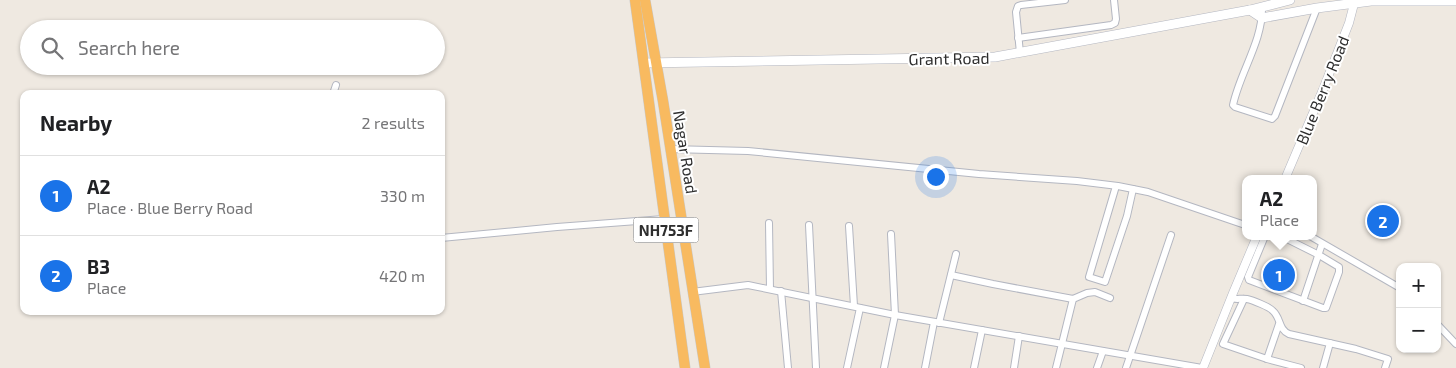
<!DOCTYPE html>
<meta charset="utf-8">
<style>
body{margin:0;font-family:"Exo 2",sans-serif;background:#f6f6f6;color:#202124}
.controls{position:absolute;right:15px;bottom:15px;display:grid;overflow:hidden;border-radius:10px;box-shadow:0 1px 4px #0004}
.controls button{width:45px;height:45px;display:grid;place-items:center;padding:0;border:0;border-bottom:1px solid #e0e0e0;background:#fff;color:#202124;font:25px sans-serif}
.you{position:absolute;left:935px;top:176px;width:18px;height:18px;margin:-12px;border:4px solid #fff;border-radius:50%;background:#1a73e8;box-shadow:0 0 0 8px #1a73e833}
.badge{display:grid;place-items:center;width:32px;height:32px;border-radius:50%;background:#1a73e8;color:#fff;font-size:16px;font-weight:700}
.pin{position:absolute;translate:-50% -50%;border:2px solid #fff;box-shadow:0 1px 5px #0006}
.popup{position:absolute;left:1242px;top:175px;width:75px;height:65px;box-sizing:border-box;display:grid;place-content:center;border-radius:10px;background:#fff;filter:drop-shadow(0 1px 4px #0005);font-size:16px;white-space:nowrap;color:#757577}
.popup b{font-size:19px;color:#202124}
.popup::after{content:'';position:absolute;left:50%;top:100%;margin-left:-10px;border:10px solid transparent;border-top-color:#fff}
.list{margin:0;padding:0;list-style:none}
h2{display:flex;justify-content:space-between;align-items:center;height:65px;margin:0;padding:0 20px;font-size:21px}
h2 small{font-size:16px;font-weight:400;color:#757577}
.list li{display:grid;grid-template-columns:32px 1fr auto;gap:15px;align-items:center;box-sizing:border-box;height:80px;padding:0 20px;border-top:1px solid #e0e0e0}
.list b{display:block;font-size:19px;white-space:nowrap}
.list p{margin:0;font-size:16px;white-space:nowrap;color:#757577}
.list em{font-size:16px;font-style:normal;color:#757577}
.icon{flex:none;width:28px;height:28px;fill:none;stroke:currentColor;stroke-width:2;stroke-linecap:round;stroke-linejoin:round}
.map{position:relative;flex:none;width:1456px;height:368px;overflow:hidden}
.search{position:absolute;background:#fff;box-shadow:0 1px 4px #0004;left:20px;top:20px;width:425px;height:55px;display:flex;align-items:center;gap:12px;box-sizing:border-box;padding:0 18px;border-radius:28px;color:#757577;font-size:19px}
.panel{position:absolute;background:#fff;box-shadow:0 1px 4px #0004;left:20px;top:90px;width:425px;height:225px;border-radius:10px}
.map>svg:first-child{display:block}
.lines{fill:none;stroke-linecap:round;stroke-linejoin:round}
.minor-casing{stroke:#b4b7c1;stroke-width:8}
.tertiary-casing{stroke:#b4b7c1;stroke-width:9}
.secondary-casing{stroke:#b4b7c1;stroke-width:10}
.trunk-casing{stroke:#c9c9c9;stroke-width:11}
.minor{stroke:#fff;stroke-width:6}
.tertiary{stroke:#fff;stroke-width:8}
.secondary{stroke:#fff;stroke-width:9}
.trunk{stroke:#f8ba60;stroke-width:10}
.labels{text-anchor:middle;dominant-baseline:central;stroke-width:4;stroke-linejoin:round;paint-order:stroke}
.shield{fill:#fff;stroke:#6d6d6d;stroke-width:1}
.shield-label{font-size:15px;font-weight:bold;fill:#2e2e2e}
.street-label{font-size:16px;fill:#2e2e2e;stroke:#fff}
</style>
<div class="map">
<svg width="1456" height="368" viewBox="0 0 1456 368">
<rect width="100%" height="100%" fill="#efe9e1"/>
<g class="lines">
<!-- minor casing -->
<g class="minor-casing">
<g id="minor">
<path d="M1262,7C1263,41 1240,72 1233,105L1235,107L1272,119L1275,116L1317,8"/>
<path d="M1018,38L1111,25L1115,23L1116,19L1114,0"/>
<path d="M1020,53L1016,12L1018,6L1021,5L1065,0"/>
<path d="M333,94L336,85"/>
<path d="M670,149L748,151L979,174L1077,181L1118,186L1148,192L1245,225"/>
<path d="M1116,186L1089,277L1105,282L1127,216L1133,189"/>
<path d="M769,223L770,289"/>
<path d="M809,225L816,368"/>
<path d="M849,226L854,306"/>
<path d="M1265,236L1248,277L1249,280L1323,308H1326L1339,272V267L1319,255L1281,236"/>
<path d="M1310,236L1400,288"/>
<path d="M441,238L557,227L664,219"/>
<path d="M951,275L993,284L1073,299L1087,293L1095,292L1110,298"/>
<path d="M781,291L788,368"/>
<path d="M692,292L748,285L895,315L1202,368"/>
<path d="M1231,298C1236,300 1241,298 1247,299C1252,300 1270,307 1273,311C1281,318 1278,329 1289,334L1356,349L1388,359L1385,368"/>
<path d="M1244,299L1223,344L1267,359L1279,324"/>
<path d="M1303,301L1322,244"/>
<path d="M939,323L956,254"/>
<path d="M1437,324L1456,344"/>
<path d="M1267,359L1301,368"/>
<path d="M847,368L860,308"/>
<path d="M884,368L895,315L891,234"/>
<path d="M925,368L934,322"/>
<path d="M974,368L982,330"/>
<path d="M1014,368L1019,336"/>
<path d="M1056,368L1073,299"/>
<path d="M1097,368L1103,351"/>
<path d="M1126,368L1171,235"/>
<path d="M1323,368L1330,343"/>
</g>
</g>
<!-- tertiary casing -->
<g class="tertiary-casing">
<g id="tertiary">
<path d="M1285,179L1324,87L1349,23L1355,0"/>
<path d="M1203,368L1233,293L1257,236"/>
</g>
</g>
<!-- secondary casing -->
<g class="secondary-casing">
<g id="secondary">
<path d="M1250,10L1262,18L1317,8L1371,1H1456"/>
<path d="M644,63L995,57L1250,10L1290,0"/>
</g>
</g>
<!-- trunk casing -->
<g class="trunk-casing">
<g id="trunk">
<path d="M635,0L685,368"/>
<path d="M645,0L663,101L705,368"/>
</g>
</g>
<!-- minor -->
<use href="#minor" class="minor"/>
<!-- tertiary -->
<use href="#tertiary" class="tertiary"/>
<!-- secondary -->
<use href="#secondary" class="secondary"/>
<!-- trunk -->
<use href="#trunk" class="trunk"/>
</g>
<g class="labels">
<!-- shield labels -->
<rect class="shield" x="633.5" y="217.5" width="65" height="25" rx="4"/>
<g class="shield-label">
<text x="666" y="230">NH753F</text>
</g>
<!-- street labels -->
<g class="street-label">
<text transform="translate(949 58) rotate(-1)">Grant Road</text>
<text transform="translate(1322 90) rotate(-68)">Blue Berry Road</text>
<text transform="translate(686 152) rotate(81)">Nagar Road</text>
</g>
</g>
</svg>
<div class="controls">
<button>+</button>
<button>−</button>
</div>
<div class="you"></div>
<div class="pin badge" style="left:1279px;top:275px">1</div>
<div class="popup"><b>A2</b>Place</div>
<div class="pin badge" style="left:1383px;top:221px">2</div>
<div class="search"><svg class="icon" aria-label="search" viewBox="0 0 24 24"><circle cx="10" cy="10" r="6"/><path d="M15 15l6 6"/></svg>Search here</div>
<section class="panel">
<h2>Nearby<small>2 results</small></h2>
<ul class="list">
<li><span class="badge">1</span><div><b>A2</b><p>Place · Blue Berry Road</p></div><em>330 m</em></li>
<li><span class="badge">2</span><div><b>B3</b><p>Place</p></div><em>420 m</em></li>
</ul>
</section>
</div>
